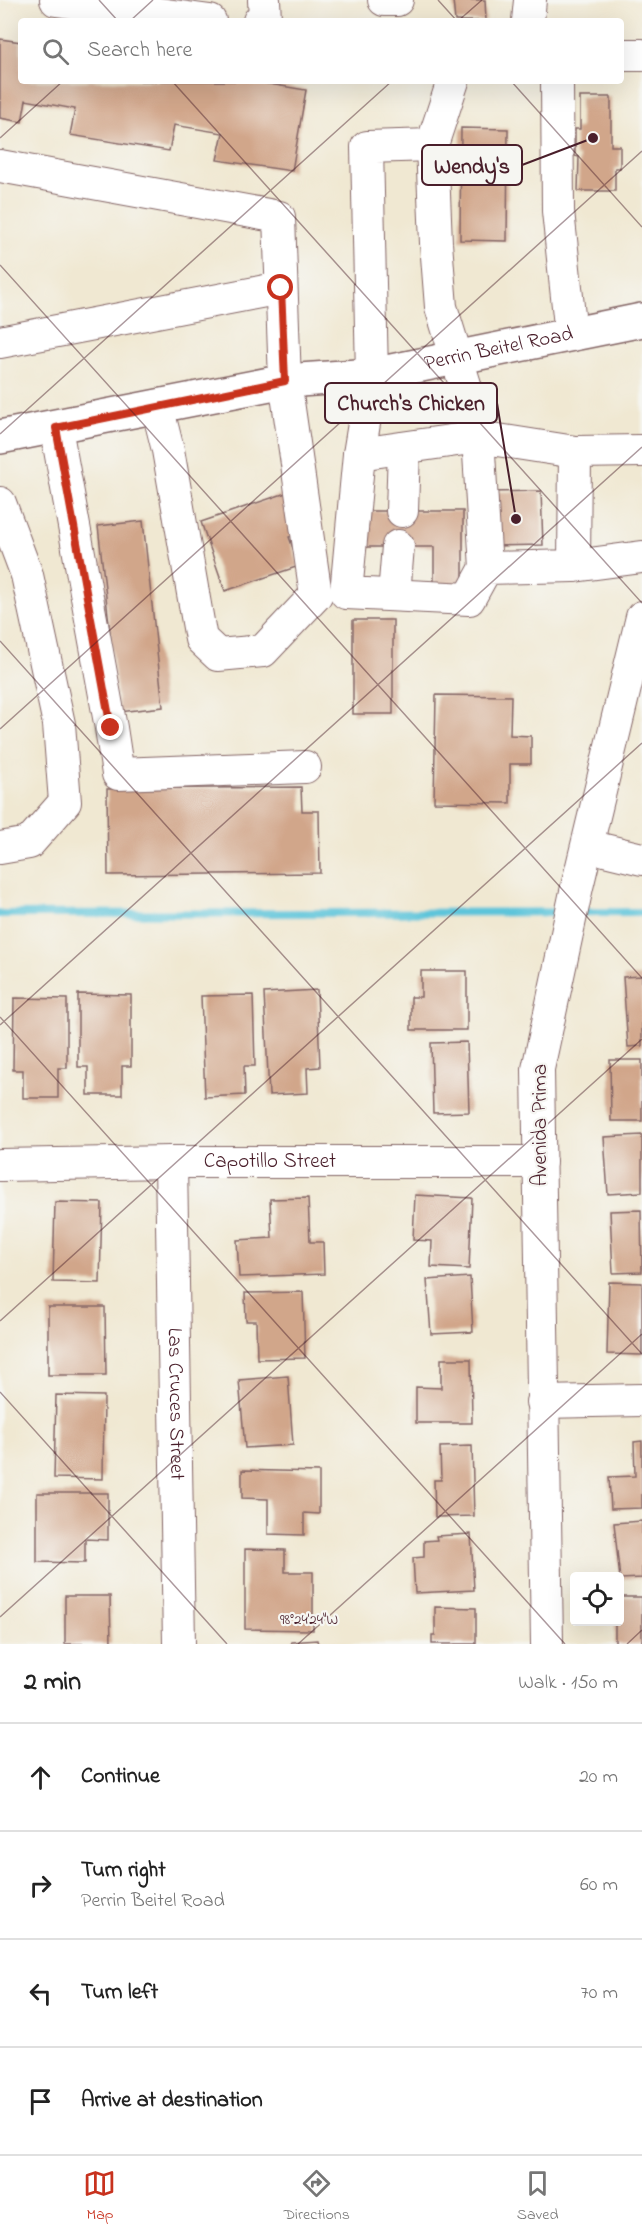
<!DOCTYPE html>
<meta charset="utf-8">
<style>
body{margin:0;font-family:"Indie Flower",sans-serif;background:#f2f2f2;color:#222}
.controls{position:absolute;right:18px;bottom:18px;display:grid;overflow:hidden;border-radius:6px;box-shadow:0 6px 24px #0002}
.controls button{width:54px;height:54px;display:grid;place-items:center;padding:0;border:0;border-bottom:2px solid #e0e0e0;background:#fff;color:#222;font:30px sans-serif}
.stop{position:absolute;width:18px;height:18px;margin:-14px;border:4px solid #c8321e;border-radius:50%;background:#fff}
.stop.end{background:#c8321e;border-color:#fff;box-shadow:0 2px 6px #0008}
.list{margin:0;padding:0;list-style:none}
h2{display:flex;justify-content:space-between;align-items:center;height:78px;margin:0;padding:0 24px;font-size:26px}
h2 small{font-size:20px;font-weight:400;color:#767676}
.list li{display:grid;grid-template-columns:39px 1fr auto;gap:18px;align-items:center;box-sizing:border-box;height:108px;padding:0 24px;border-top:2px solid #e0e0e0}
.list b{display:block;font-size:22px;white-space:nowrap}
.list p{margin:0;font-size:20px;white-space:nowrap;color:#767676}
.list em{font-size:20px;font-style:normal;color:#767676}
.icon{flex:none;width:33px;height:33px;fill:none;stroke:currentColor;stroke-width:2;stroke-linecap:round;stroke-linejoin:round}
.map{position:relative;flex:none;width:642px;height:1644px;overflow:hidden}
.search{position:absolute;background:#fff;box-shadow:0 6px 24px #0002;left:18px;right:18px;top:18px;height:66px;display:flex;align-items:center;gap:15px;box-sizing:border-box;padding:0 21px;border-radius:6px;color:#767676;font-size:22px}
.sheet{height:510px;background:#fff}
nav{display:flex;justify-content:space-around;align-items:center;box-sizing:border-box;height:84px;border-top:2px solid #e0e0e0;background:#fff;font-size:16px;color:#767676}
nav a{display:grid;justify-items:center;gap:3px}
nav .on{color:#c8321e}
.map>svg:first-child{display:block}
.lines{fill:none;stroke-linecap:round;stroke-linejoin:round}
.stream{stroke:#5dc5da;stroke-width:8}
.building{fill:#d1a68a}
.minor-casing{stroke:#846565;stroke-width:34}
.major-casing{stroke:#846565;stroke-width:36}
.minor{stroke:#fff;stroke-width:32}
.major{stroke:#fff;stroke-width:33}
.route{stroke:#c8321e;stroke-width:8}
.ticks{fill:none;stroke:#4a1f2b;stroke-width:1.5;stroke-opacity:0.45}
.labels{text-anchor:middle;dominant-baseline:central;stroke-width:4.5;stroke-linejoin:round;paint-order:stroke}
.street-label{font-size:21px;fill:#4a1f2b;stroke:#f6f6f2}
.ticks-label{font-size:15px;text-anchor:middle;fill:#4a1f2b;stroke:#f6f6f2;stroke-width:4.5;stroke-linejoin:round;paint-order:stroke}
.leader{fill:none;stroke:#4a1f2b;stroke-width:2}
.callout-dot{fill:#4a1f2b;stroke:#f6f6f2;stroke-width:2}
.callout{fill:#f6f6f2;stroke:#4a1f2b;stroke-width:2}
.callout-label{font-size:22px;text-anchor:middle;font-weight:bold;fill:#4a1f2b}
</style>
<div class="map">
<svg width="642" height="1644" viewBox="0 0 642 1644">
<rect width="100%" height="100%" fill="#f6f6f2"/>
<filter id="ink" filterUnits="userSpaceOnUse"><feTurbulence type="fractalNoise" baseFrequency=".0167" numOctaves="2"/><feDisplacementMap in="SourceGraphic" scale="12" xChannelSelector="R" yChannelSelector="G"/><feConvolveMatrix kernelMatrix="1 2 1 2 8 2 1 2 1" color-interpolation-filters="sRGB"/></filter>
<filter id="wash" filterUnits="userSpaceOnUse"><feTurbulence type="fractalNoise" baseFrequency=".008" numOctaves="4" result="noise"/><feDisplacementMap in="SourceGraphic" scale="24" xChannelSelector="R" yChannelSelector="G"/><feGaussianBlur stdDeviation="1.35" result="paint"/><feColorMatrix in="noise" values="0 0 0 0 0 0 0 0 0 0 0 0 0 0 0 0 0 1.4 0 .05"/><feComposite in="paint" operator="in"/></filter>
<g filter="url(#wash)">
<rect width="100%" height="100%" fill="#f0e8d2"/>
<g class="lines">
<!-- stream -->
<path class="stream" d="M0,914L642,912"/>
</g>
<g id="blocks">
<!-- building -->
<g class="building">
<path d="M453,0H485L486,21H455Z"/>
<path d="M0,39L21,42V81H251L306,90L292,171L217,160L223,133L174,125L169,151L70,135L75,109L26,100L22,122L0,118Z"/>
<path d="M580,97H611V146H620V168H615V191H578L579,157L575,156V129H580Z"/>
<path d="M461,128L508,129L507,241L460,240Z"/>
<path d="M541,491L543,545L492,546L490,492Z"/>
<path d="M286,493L300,534L289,537L299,566L225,591L201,522Z"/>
<path d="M366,511H463V592L434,591V547H365Z"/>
<path d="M143,521L163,707L119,712L98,526Z"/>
<rect x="353" y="620" width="40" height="94"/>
<path d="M436,695L511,696L510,735L531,736V764H510V803L434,802Z"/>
<path d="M301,787L302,811H319L320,873L108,875L107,789Z"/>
<path d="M421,971H467V1030H411V997H421Z"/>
<path d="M642,976V1046L628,1047L623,977Z"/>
<path d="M317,990L320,1067L307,1068L308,1093L269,1095L264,993Z"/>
<path d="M78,994L131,995V1066H122V1095H88V1067H78Z"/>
<path d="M253,995L255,1066H244L245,1095L205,1097L201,996Z"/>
<path d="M14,998L67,999V1068H58V1098H23V1070H13Z"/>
<path d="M467,1042L469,1112L433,1113L431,1043Z"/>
<path d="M610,1060H642V1121H611Z"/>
<path d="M642,1135V1192L608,1194L604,1137Z"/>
<path d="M415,1195L472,1198L469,1269L431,1267L432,1241L413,1240Z"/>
<path d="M308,1198L310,1242H323L324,1274L239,1277L237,1240L272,1238L270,1199Z"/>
<path d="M55,1202L102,1203L100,1283L53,1282Z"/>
<path d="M641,1210L642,1272L613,1273L610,1211Z"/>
<path d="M470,1277L473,1332L431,1334L427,1280Z"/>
<path d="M609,1282L642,1283V1355L607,1354Z"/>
<path d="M303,1292L305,1358L257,1359L256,1321H246L245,1293Z"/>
<path d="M48,1307H105L106,1375H48Z"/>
<path d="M441,1359H471L472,1423H416V1387L441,1388Z"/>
<path d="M288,1376L293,1445L245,1448L239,1380Z"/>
<path d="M56,1395L104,1396L103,1479L54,1478Z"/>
<path d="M642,1441V1508L611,1509L609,1477L635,1476L634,1442Z"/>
<path d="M472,1446L474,1516L435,1517L434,1480H441L440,1447Z"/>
<path d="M242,1470L319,1472V1514L304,1513V1535L268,1534V1499L242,1498Z"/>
<path d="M37,1493H108V1540L85,1539V1563L37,1562Z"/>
<path d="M642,1521V1578L620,1579L614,1523Z"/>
<path d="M471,1534L474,1590L415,1593L413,1558L424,1557V1541L437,1540L436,1536Z"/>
<path d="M245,1549L285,1550V1572H313V1630L245,1629Z"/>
<path d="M65,1596H110L111,1644H65Z"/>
<path d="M620,1597H642V1644H615V1622H620Z"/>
<path d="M435,1607L476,1608V1644H432V1635H435Z"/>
<path d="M317,1640L318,1644H291V1642Z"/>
</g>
</g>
</g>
<g filter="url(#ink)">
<use href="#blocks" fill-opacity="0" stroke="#846565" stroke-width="1.5"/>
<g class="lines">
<!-- minor casing -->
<g class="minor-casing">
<g id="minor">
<path d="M56,0L210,21"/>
<path d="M384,0H397"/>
<path d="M259,21L265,19L264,0"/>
<path d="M528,21L530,0"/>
<path d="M621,55H642"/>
<path d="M453,81L432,145L436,243L441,307L467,391L478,437L575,452L642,451"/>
<path d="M557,81L558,211L571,335"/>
<path d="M432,145L367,147L372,375L359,454L346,593L469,599L486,568L574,566L575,452"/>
<path d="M0,166L279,217L285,381L316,595L263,651L218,655L201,639L168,450L157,406"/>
<path d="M0,342L281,288"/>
<path d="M56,428L111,728L118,774L305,767"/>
<path d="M359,454L478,437L486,568"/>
<path d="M0,503L27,575L59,724L65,802L29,843L0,848"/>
<path d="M402,511L404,448"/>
<path d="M574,566L642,557"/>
<path d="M394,595L398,546"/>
<path d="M588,846L642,859"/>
<path id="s1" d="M171,1162L179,1644"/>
<path id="s2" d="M0,1165L171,1162H540"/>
<path d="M542,1402L642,1400"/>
<path d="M547,1644L538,1069L577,887L642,617"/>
</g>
</g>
<!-- major casing -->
<g class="major-casing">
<g id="major">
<path id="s3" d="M0,437L285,381L372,375L642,320"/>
</g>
</g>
<!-- minor -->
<use href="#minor" class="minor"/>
<!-- major -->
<use href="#major" class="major"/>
</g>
</g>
<g class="lines" filter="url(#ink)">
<!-- route -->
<path class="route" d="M111,728L56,428L285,381L281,288"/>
</g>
<!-- ticks -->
<path class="ticks" d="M99,0L118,21M438,0L457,21M130,21L153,0M458,21L482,0M172,81L642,603M511,81L642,227M0,138L63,81M0,265L642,978M0,434L392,81M0,641L642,1354M0,729L642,151M0,1017L565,1644M0,1025L642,447M0,1321L642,743M0,1392L227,1644M0,1617L642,1039M298,1644L642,1334M627,1644L642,1630"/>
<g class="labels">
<!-- street labels -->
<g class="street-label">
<text stroke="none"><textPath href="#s3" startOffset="507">Perrin Beitel Road</textPath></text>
<text transform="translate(541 1125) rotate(-90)">Avenida Prima</text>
<text stroke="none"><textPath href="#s2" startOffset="270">Capotillo Street</textPath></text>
<text stroke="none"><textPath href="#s1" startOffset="242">Las Cruces Street</textPath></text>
</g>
</g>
<g class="ticks-label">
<text x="309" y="1624">98°24'24"W</text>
</g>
<!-- callouts -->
<path class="leader" d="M593 138L522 165M516 519L497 403"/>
<g class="callout-dot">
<circle cx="593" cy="138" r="6"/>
<circle cx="516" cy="519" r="6"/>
</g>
<g class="callout">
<rect x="422" y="145" width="100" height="40" rx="6"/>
<rect x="325" y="383" width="172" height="40" rx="6"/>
</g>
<g class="callout-label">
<text x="472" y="173">Wendy's</text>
<text x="411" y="410">Church's Chicken</text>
</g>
</svg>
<div class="controls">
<button><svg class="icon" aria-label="locate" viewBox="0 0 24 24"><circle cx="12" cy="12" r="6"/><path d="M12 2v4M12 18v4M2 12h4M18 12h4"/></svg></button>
</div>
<div class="stop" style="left:281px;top:288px"></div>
<div class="stop end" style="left:111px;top:728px"></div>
<div class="search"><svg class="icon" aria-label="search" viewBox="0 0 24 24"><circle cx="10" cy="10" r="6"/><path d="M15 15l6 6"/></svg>Search here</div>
</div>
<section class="sheet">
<h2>2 min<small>Walk · 150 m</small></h2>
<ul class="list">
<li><svg class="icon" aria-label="ahead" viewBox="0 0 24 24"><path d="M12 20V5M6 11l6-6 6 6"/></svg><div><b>Continue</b></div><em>20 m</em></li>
<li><svg class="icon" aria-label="right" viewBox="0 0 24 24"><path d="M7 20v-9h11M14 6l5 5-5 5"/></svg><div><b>Turn right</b><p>Perrin Beitel Road</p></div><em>60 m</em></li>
<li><svg class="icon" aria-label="left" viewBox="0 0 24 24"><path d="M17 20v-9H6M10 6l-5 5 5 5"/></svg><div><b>Turn left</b></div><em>70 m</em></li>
<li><svg class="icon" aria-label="arrive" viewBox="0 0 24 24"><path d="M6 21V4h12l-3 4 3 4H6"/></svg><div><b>Arrive at destination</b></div></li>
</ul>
</section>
<nav>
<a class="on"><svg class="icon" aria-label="map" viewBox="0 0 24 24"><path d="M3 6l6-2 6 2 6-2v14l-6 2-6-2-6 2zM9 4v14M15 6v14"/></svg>Map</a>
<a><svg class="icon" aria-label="directions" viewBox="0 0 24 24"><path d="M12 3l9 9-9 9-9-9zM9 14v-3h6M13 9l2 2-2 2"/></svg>Directions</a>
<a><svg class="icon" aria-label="saved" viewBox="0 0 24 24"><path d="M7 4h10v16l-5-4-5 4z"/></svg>Saved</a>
</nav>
